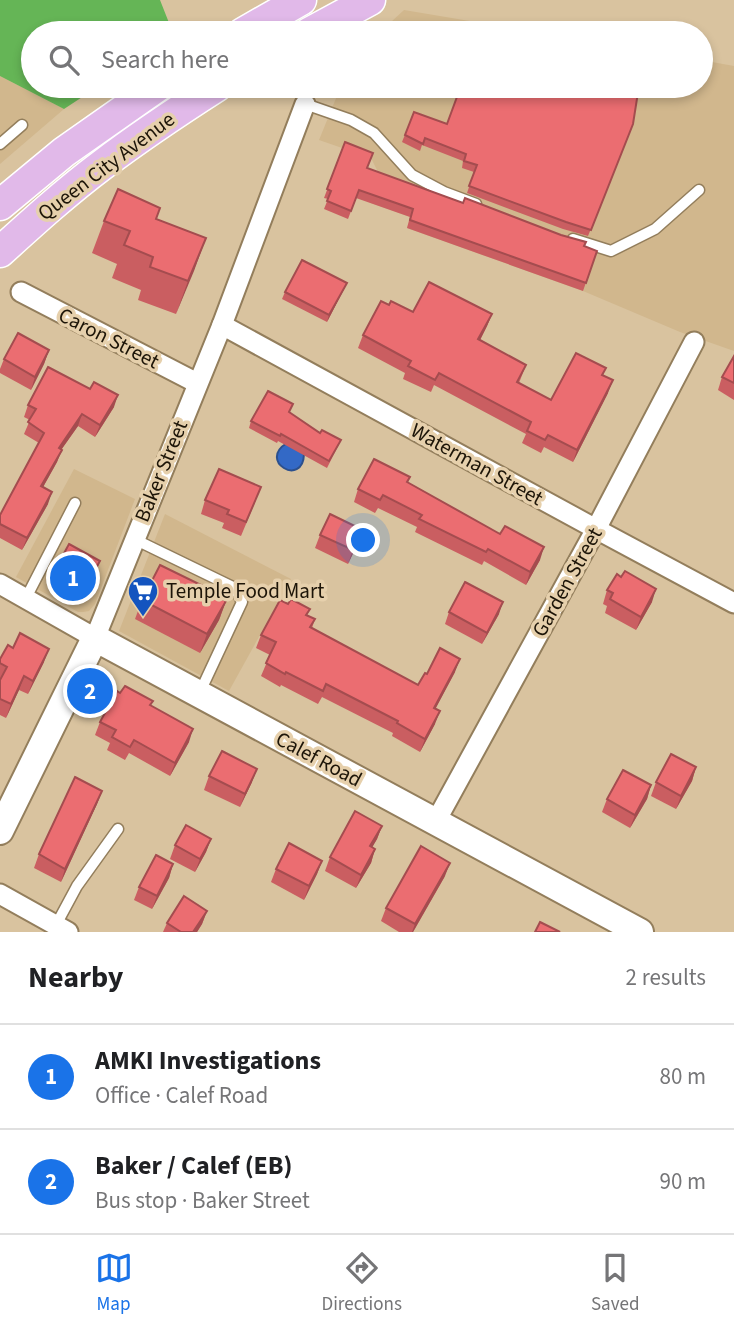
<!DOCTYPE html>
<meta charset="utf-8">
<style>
body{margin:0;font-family:"Source Sans 3",sans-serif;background:#f2f2f2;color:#202124}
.you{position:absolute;left:364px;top:541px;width:24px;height:24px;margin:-18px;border:5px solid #fff;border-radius:50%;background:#1a73e8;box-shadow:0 0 0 10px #1a73e833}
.badge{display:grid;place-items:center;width:46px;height:46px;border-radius:50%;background:#1a73e8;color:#fff;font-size:23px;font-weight:700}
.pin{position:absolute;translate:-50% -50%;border:4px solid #fff;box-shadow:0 2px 7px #0006}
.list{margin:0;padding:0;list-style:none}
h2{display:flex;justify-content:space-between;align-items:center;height:91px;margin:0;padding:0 28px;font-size:30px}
h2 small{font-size:23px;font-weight:400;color:#757577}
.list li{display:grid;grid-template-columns:46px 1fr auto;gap:21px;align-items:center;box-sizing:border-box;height:105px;padding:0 28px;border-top:2px solid #e0e0e0}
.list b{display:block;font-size:26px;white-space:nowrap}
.list p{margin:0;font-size:23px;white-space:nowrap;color:#757577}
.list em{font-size:23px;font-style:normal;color:#757577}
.icon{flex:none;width:38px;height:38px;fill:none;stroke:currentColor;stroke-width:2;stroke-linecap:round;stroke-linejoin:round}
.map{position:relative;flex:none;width:734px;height:932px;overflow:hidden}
.search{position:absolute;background:#fff;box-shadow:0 4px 10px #0003;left:21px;right:21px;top:21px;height:77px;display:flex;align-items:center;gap:18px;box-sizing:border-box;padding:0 24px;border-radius:38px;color:#757577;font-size:26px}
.sheet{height:301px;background:#fff}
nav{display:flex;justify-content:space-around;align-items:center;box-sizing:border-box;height:98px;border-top:2px solid #e0e0e0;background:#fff;font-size:19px;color:#757577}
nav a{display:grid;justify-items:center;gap:4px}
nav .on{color:#1a73e8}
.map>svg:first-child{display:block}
.built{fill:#d1b78d}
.green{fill:#65b556}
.water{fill:#3369c6;stroke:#2c508d;stroke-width:2}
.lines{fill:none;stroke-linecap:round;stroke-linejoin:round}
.service-casing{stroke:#937e5c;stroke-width:13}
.minor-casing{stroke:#937e5c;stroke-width:23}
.secondary-casing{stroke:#937e5c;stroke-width:30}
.primary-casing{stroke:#fff;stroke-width:33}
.service{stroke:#fff;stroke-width:10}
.minor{stroke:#fff;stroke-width:19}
.secondary{stroke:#fff;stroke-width:26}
.primary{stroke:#e1b9e9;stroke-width:30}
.wall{fill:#ca5e61}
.shaded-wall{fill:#a44c4f}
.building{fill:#eb6d71;stroke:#a44c4f;stroke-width:2}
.labels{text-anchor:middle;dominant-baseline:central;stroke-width:7;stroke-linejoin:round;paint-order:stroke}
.street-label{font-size:21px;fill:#1d1508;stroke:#e6d0ac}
.poi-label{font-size:21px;fill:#1d1508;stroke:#e6d0ac;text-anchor:start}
</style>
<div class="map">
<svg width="734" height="932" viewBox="0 0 734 932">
<rect width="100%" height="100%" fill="#d9c39f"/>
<!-- built -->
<g class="built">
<path d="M404,10L541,33H379Z"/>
<path d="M701,60L734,66V351L680,332L583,291L407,228L410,217L371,203L379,174L371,158L319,140L341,86H701Z"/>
<path d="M0,76L64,109L0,164Z"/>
<path d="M74,469L135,499L95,604L89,611L83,612H78L16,577Z"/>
<path d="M165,514L291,579L229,691L119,631Z"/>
</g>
<!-- green -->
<path class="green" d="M0,0H160L173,33H33V86H99L64,109L0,76Z"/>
<!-- water -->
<path class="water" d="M287,443L304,454C303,488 257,461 287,443Z"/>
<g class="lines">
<!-- service casing -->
<g class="service-casing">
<g id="service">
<path d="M305,104L351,120L374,133L412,175L444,192L476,204"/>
<path d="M0,144L22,125"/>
<path d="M573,239L611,251L655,229L699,190"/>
<path d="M134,539L235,588L242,602L200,692"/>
<path d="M26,598L75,503"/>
<path d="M56,925L77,886L118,829"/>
</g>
</g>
<!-- minor casing -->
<g class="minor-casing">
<g id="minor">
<path d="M21,292L197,383"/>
<path d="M222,325L596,529L734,603"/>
<path d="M0,584L95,638L222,325L305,104"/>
<path d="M436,821L596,529L694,342"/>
<path d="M0,894L68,932"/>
</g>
</g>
<!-- secondary casing -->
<g class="secondary-casing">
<path id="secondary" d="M0,831L95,638L640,932"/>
</g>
<!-- primary casing -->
<g class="primary-casing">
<g id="primary">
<path d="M243,33L301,0"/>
<path d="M309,33L370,0"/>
<path d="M0,205L64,152L158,86"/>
<path d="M0,252C33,222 66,192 102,165C139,137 178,111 217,86"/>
</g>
</g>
<!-- service -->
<use href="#service" class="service"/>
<!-- minor -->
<use href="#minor" class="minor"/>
<!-- secondary -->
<use href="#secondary" class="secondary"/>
<!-- primary -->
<use href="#primary" class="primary"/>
</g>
<!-- wall -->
<g class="wall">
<path d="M414,112L447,124H633L588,236L563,229L467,193L474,172L462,168L463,161L422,145L420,151L402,142Z"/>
<path d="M345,142L367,168L597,251L583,291L407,228L410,217L356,198L348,219L324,209L328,199L324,198Z"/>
<path d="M156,219L206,238L176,314L138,300L141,290L112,278L117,264L92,253L104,221Z"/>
<path d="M344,289L327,322L282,299L285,292Z"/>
<path d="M389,305L413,312L492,314L487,326L480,340L526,365L519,383L551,400L606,368L603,375L608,393L573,462L544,447L541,453L522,443L526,434L434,385L431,392L403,379L405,373L358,348L363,335Z"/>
<path d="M49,350L44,364L31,390L0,373V369L4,359Z"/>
<path d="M734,356V400L718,390L722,377Z"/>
<path d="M28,405L114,407L95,437L78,426L61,450L57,462L43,487L48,504L22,550L0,538V515L39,443L24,434L30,420L24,417Z"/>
<path d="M290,413L320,433L341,440L327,468L278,441L277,443L249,428L251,421Z"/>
<path d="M410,477L408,482L540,560L526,585L484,561L482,565L415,532L417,527L378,508L375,513L354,502L358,489Z"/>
<path d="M205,500H256L241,536L222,528L224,523L201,514Z"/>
<path d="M320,535L358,543L348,564L315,548Z"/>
<path d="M56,568L95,574L81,599L51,582Z"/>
<path d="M203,588L226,601L219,620L200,653L135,619L142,600Z"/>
<path d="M607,590L652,602L636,630L605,613L607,606L603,604Z"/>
<path d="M310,609L307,615L315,619L312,628L418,685L427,674L455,672L435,709V724L420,752L392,736L393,733L322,697L318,704L281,685L280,687L261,676L270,655L256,648L261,635Z"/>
<path d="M449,612L499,614L482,644L445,624Z"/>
<path d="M0,659L44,662L28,694L19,690L6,718L0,715Z"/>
<path d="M120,693L153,701L151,705L189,742L170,776L129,753L125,760L107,750L110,743L95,735L100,722Z"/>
<path d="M696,767L692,781L676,809L651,796L656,782Z"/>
<path d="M209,776L252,782L240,807L204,790Z"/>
<path d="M651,785L647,799L630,828L602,812L607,799Z"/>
<path d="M102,791L97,804L61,882L34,868L39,854Z"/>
<path d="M382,826L377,839L372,847L375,849L371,863L356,888L325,871L330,857Z"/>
<path d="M211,839L206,852L195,872L170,859L175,845Z"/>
<path d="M322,861L317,874L304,900L271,882L276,869Z"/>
<path d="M173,864L169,878L152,909L134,900L139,887Z"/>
<path d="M445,876L413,932H399L381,921L386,908Z"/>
<path d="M207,911L202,924L197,932H163L167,923Z"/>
</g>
<!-- shaded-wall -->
<g class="shaded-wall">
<path d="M206,238L194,271L176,314L188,281Z"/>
<path d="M347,283L344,289L327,322L329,315Z"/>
<path d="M492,314L487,326L474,352L478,339Z"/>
<path d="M49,350L44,364L31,390L35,377Z"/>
<path d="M613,380L608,393L573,462L577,450Z"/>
<path d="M118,395L114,407L95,437L100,425Z"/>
<path d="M82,414L78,426L54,460L59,448Z"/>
<path d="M62,450L57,462L37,498L41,486Z"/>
<path d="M52,492L48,504L22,550L27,538Z"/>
<path d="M363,530L358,543L348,564L353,550Z"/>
<path d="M544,547L540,560L526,585L530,572Z"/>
<path d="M100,561L95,574L81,599L86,586Z"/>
<path d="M656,589L652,602L636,630L641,617Z"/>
<path d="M226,601L219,620L200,653L207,634Z"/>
<path d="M503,602L499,614L482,644L487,633Z"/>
<path d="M49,649L44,662L28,694L33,681Z"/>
<path d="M460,659L455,672L429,721L434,708Z"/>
<path d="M24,676L19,690L6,718L11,704Z"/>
<path d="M440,711L435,724L420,752L425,739Z"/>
<path d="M193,729L189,742L170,776L175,763Z"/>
<path d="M696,767L692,781L676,809L681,796Z"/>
<path d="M257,769L252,782L240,807L245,794Z"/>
<path d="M651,785L647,799L630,828L635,815Z"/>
<path d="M102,791L97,804L61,882L65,869Z"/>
<path d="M382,826L377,839L365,860L370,846Z"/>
<path d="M211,839L206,852L195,872L200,859Z"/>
<path d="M375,849L371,863L356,888L361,875Z"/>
<path d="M322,861L317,874L304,900L309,886Z"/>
<path d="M450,863L445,876L413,932H412L415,924Z"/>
<path d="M173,864L169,878L152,909L157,896Z"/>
<path d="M207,911L202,924L197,932H193Z"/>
</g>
<!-- building -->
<g class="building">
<path d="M483,25L532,33H480Z"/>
<path d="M461,86H639L633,124L591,230L566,222L469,186L477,165L464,161L466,154L425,138L423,144L405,135L414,112L447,124Z"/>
<path d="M345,142L373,153L367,168L463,203L465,198L561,235L586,242L584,246L597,251L586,283L410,220L413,209L359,190L351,211L327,201L331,191L327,189Z"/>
<path d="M118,189L160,208L156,219L206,238L188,281L150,267L153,257L124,245L130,231L104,221Z"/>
<path d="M302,260L347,283L329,315L285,292Z"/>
<path d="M429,282L492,314L478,339L526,365L517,382L551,400L576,353L606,368L602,375L613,380L577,450L548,435L545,440L527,431L531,422L439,373L435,380L408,366L411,361L363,335L381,301L389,305L391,301L413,312Z"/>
<path d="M18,333L49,350L35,377L4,359Z"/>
<path d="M734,356V383L722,377Z"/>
<path d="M48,367L90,389L94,382L118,395L100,425L82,414L59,448L62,450L41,486L52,492L27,538L0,524V515L44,433L28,422L36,409L28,405Z"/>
<path d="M268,391L293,404L289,412L320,433L322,430L341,440L329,461L281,434L280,436L251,421Z"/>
<path d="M374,459L410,477L407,482L500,534L505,526L544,547L530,572L488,549L486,552L419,519L422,515L383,495L380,500L358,489Z"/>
<path d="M219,469L261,487L246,522L227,514L229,510L205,500Z"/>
<path d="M330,514L363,530L353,550L320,535Z"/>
<path d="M69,544L100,561L86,586L56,568Z"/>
<path d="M160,565L203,586L202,588L226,601L207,634L142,600Z"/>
<path d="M625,571L656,589L641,617L610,599L613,593L607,590L617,574L621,577Z"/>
<path d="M465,582L503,602L487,633L449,612Z"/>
<path d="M291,599L310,609L306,615L315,619L310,627L418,685L425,673L427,674L440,648L460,659L434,708L440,711L425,739L397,723L398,721L326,684L323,691L286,672L285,674L266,663L276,642L261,635L280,600L288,604Z"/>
<path d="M20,633L49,649L33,681L24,676L11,704L0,699V680L7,667L0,663V659L8,645L13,648Z"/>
<path d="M125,686L153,701L150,705L193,729L175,763L134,740L130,747L112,737L116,730L100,722L117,691L120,693Z"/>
<path d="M222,751L257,769L245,794L209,776Z"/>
<path d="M671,754L696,767L681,796L656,782Z"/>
<path d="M623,770L651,785L635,815L607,799Z"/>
<path d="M75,777L102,791L65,869L39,854Z"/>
<path d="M355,811L382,826L370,846L375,849L361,875L330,857Z"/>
<path d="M186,825L211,839L200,859L175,845Z"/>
<path d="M289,843L322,861L309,886L276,869Z"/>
<path d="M421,846L450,863L415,924L386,908Z"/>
<path d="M156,855L173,864L157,896L139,887Z"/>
<path d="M184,896L207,911L193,932H181L167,923Z"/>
<path d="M540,922L560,932H535Z"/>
</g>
<!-- icons -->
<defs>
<g id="supermarket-pin" transform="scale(1.575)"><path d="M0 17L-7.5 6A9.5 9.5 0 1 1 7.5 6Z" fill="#1354bf" stroke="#e6d0ac"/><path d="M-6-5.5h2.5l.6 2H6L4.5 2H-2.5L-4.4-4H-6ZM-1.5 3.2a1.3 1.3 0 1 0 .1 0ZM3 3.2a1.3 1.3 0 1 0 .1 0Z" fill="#fff"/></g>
</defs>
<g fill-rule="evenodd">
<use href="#supermarket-pin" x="143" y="591"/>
</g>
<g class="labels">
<!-- street labels -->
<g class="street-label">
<text transform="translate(106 166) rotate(-37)">Queen City Avenue</text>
<text transform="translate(109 338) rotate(27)">Caron Street</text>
<text transform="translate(477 464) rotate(29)">Waterman Street</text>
<text transform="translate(161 471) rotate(-68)">Baker Street</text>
<text transform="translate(567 582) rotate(-61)">Garden Street</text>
<text transform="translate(319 759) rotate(28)">Calef Road</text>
</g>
<!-- poi labels -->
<g class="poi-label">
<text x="166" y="591">Temple Food Mart</text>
</g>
</g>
</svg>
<div class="you"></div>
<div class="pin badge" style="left:73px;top:578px">1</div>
<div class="pin badge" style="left:90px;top:691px">2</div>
<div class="search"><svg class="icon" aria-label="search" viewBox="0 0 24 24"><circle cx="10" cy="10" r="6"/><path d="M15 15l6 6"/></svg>Search here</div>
</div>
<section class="sheet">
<h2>Nearby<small>2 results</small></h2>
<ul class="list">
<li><span class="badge">1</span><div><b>AMKI Investigations</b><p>Office · Calef Road</p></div><em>80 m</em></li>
<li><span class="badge">2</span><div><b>Baker / Calef (EB)</b><p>Bus stop · Baker Street</p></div><em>90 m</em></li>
</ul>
</section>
<nav>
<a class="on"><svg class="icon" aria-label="map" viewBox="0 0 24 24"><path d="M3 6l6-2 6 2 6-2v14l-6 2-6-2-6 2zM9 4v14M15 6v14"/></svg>Map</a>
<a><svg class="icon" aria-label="directions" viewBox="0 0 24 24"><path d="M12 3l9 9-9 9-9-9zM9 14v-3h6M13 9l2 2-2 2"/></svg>Directions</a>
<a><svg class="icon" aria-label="saved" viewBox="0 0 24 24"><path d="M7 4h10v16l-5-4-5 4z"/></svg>Saved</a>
</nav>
